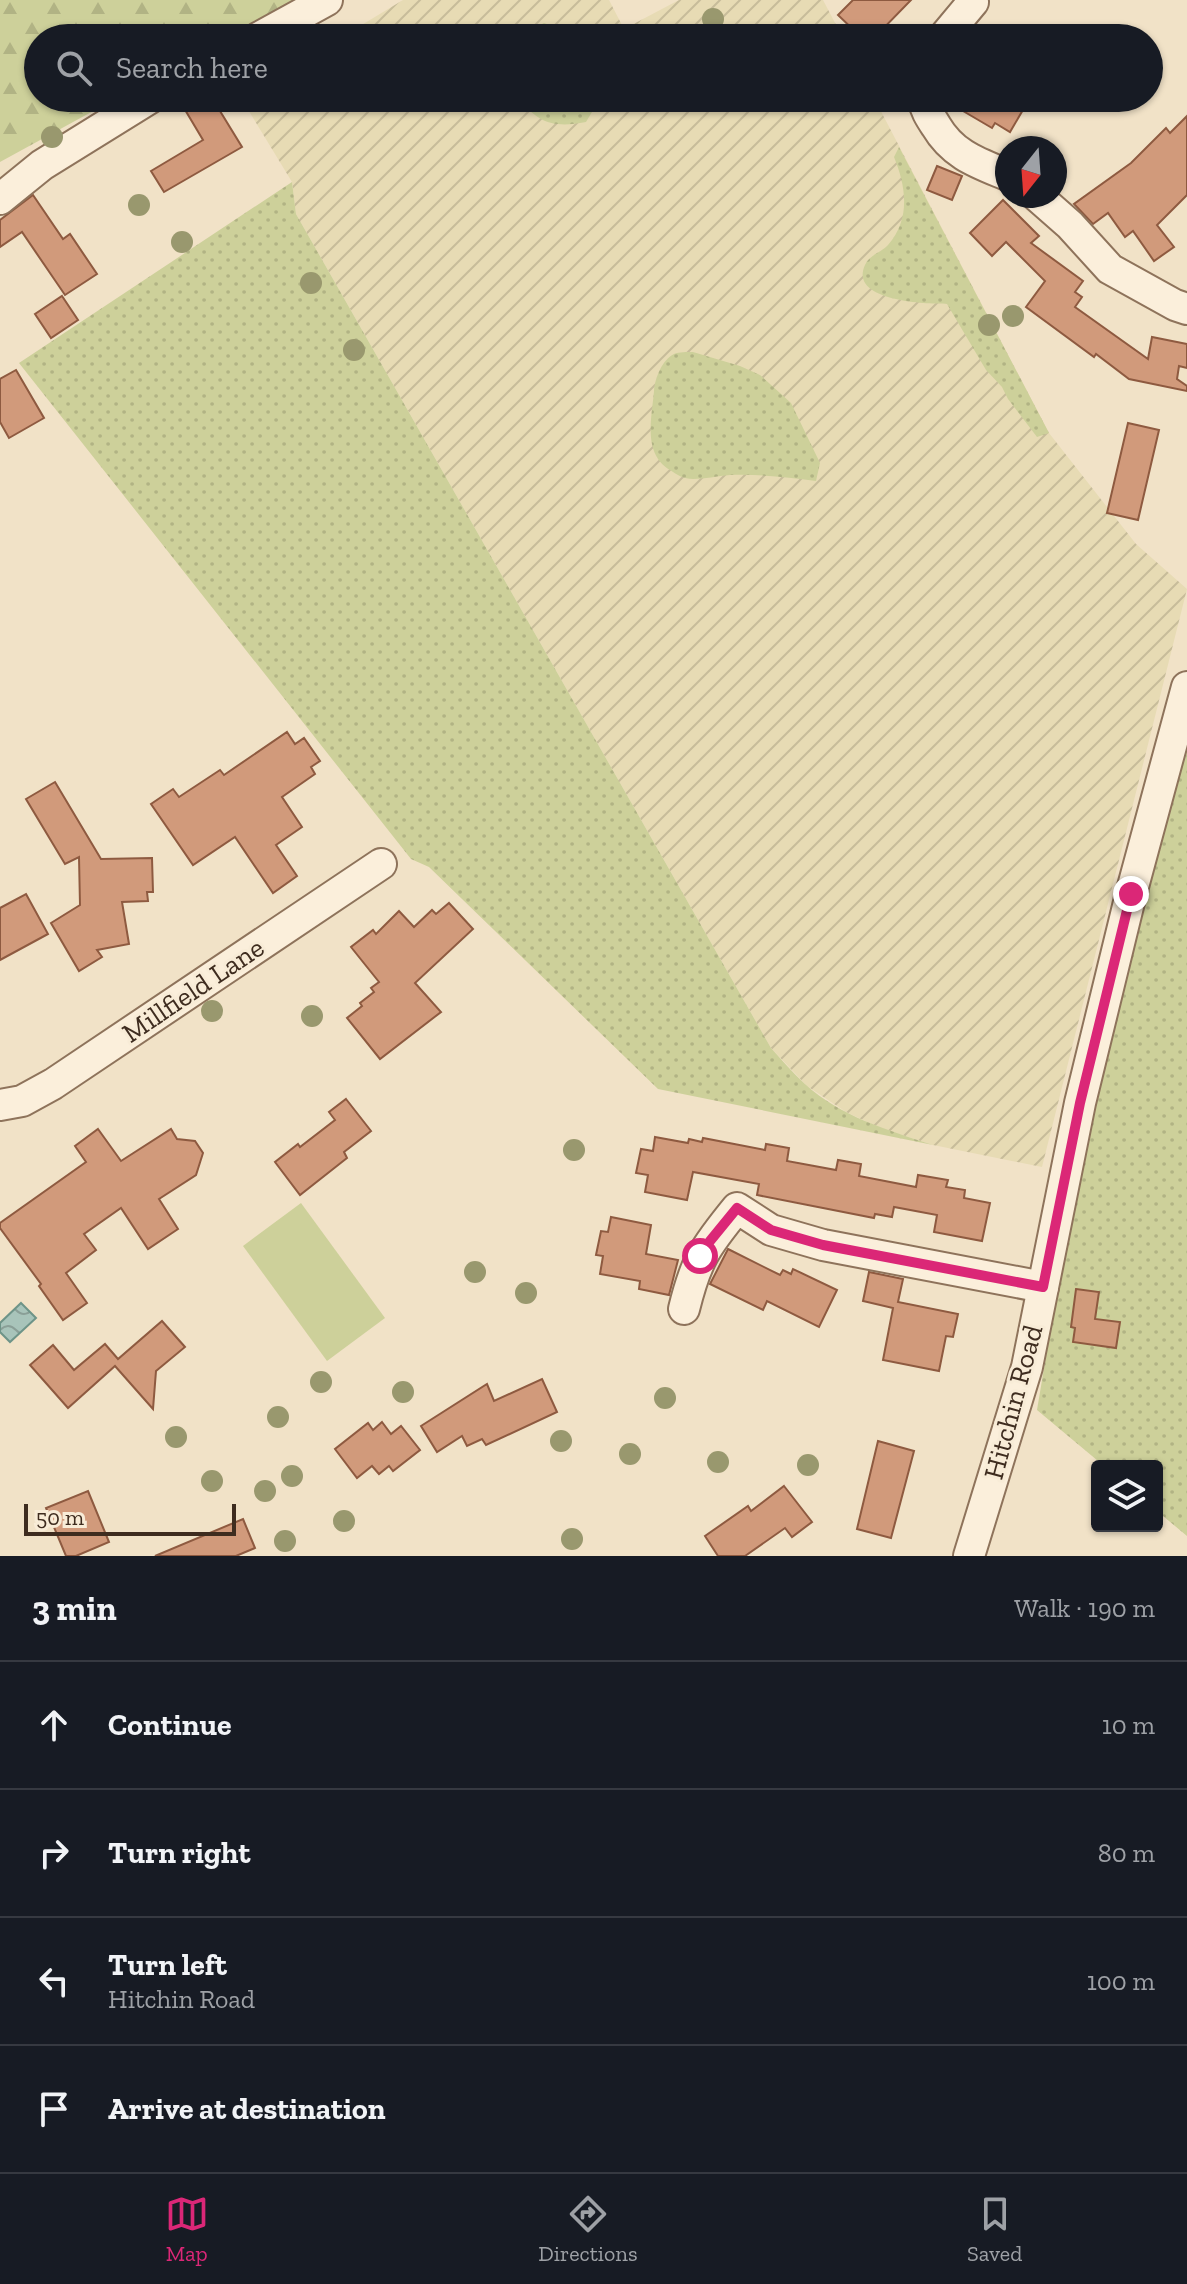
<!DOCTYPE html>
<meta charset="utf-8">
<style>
body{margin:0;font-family:"Zilla Slab",serif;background:#242831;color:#f1f3f6}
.controls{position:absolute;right:24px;bottom:24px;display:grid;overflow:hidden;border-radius:8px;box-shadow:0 2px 6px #0004}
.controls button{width:72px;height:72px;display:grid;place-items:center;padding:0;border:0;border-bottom:2px solid #363941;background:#171b24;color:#f1f3f6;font:40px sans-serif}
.compass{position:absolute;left:995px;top:136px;width:72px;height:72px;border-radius:50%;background:#171b24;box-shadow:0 2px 6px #0004;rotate:197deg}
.scale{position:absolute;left:24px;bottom:20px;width:212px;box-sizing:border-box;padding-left:8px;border:4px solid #3e2c1f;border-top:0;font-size:22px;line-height:28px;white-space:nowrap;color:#3e2c1f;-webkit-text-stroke:6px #f8ecd7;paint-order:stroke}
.stop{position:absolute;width:24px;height:24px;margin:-18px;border:6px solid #db2777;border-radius:50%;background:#fff}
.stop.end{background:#db2777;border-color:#fff;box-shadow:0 2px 8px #0008}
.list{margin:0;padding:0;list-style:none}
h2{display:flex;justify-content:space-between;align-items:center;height:104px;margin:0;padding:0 32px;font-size:34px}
h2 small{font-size:26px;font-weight:400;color:#9ea1a6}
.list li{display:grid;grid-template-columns:52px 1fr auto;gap:24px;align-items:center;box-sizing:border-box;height:128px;padding:0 32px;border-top:2px solid #363941}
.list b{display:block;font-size:30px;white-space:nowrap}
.list p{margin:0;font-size:26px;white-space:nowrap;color:#9ea1a6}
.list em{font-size:26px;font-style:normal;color:#9ea1a6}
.icon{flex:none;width:44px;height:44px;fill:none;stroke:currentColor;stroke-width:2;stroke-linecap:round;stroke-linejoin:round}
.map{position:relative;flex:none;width:1187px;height:1556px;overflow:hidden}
.search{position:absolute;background:#171b24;box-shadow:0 2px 6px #0004;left:24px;right:24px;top:24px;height:88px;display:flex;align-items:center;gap:20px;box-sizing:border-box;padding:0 28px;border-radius:44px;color:#9ea1a6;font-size:30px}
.sheet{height:616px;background:#171b24}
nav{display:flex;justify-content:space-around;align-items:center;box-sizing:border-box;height:112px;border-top:2px solid #363941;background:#171b24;font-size:22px;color:#9ea1a6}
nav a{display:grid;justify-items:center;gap:4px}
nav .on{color:#db2777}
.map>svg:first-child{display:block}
.farmland{fill:url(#farmland-furrows)}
.grass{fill:url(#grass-dots)}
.forest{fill:url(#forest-firs)}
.garden{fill:#cdd09a}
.water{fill:url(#water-waves);stroke:#6e9488;stroke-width:2}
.building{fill:#d19a7b;stroke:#8e5a40;stroke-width:2}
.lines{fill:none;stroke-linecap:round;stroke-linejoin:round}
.minor-casing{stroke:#8e735b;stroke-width:34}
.minor{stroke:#fbefdb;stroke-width:30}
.tree{fill:#99986e}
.route{stroke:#db2777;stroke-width:10}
.labels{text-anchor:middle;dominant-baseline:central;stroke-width:6;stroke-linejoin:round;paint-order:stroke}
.street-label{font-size:28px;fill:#3e2c1f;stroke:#f8ecd7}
</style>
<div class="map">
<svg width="1187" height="1556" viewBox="0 0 1187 1556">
<defs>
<pattern id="farmland-furrows" width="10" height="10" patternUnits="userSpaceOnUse" patternTransform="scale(2)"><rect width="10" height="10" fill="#e7dbb4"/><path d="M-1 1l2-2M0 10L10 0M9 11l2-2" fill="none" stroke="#c7bc9a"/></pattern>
<pattern id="grass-dots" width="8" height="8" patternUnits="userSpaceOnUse" patternTransform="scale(2)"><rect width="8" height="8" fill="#cdd09a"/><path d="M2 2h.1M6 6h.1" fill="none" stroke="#b1b384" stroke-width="1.8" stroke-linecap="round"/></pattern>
<pattern id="forest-firs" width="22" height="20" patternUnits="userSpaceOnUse" patternTransform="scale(2)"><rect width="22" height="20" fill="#cdd09a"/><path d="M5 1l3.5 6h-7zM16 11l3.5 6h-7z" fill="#b1b384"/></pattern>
<pattern id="water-waves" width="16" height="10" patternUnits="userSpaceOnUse" patternTransform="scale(2)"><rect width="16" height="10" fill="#a8c4ba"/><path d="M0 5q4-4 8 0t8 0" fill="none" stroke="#8a9f97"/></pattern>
</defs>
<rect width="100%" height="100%" fill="#f1e2c7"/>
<!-- farmland -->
<g class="farmland">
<path d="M403,0H609L624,29L679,0H823L843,38H340Z"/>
<path d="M241,98H874L1049,433L1136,544L1187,589L1042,1167L933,1145L880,1128L846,1112L807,1086L771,1048L296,214L292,182Z"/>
</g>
<!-- grass -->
<g class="grass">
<path d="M544,23L558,28L567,38H528L538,26Z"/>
<path d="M519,98H593L592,112L586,122C555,128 538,124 519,98Z"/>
<path d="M899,147L1049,433L1037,437L1008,399L1002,387L986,370L947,304C928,304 848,302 865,265C869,255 882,252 888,245C911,219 906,186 894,157Z"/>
<path d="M292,182L296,214L771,1048C782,1060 793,1073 805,1084C841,1117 888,1130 933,1145L658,1089L429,867L411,859L19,363Z"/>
<path d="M693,352L740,366L760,375L791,403L820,463L816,481C787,477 759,474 730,475C717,476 705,479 693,479C684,479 677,475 670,470C642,453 652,417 654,391C655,378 662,360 674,354C679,352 687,352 693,352Z"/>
<path d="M1187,719V1536L1157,1511V1466H1104L1037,1410L1086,1118Z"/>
</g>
<!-- forest -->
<path class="forest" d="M0,0H295L226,38H38V98H117L0,162Z"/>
<!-- garden -->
<path class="garden" d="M301,1203L385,1318L327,1361L243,1246Z"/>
<!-- water -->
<path class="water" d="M21,1303L36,1318L10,1342L0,1332V1323Z"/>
<!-- building -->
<g class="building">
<path d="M853,0H911L874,38H862L838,15Z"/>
<path d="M178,98H212L242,147L164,192L151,171L203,140Z"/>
<path d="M941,98H1030L1010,132L995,123L992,128Z"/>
<path d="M1187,116V195L1157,225L1174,247L1154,261L1133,231L1125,237L1108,213L1093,224L1074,204L1131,163L1166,128L1170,133Z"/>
<path d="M937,166L962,176L952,200L927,190Z"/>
<path d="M33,195L63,239L70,234L97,274L65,295L22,232L0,247V220Z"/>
<path d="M1003,200L1039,236L1031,243L1083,281L1075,292L1082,297L1075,307L1148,359L1152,337L1187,344V368L1179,366L1177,379L1187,386V391L1129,379L1096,354L1094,357L1026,307L1045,281L1006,242L992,256L970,233Z"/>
<path d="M62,296L78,320L51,338L35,314Z"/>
<path d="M16,370L44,418L9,438L0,422V379Z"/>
<path d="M1128,423L1159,430L1138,520L1107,513Z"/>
<path d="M287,732L295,744L304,738L320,761L311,767L315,774L282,797L302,827L276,845L297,876L273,893L235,837L193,865L151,804L173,789L179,797L220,770L224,775Z"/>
<path d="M55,782L101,859L152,858L153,892H147L148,901L122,902L129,944L97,950L102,957L79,971L51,923L80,905L79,857L65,864L26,799Z"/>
<path d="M26,894L48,934L0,960V908Z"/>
<path d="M449,903L473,929L415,983L441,1012L380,1059L347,1018L362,1006L360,1003L374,992L371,988L379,982L351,947L373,930L376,934L399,911L414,927L432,910L436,914Z"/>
<path d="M346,1099L371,1131L344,1152L347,1158L300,1195L275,1162L298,1144L300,1147L335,1120L329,1112Z"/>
<path d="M98,1129L121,1161L171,1129L177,1139L195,1141L203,1153L196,1175L159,1199L178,1229L148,1249L121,1208L84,1234L96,1250L66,1273L87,1303L63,1320L39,1286L41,1284L0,1228V1223L86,1162L75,1146Z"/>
<path d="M655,1137L688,1143L689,1139L702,1142L703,1138L765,1150L766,1144L789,1148L787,1161L836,1170L838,1160L861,1164L859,1176L916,1187L918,1175L948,1180L946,1187L965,1190L964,1198L990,1203L982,1241L934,1232L937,1215L894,1207L892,1217L875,1214L874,1218L757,1195L759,1184L693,1172L687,1200L645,1192L648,1175L636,1173L641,1149L653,1151Z"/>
<path d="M611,1217L651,1225L646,1254L678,1260L669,1295L639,1289L640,1281L600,1274L603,1256L596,1255L601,1231L608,1232Z"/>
<path d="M728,1249L780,1275L783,1270L791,1274L793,1269L837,1290L819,1327L767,1301L763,1310L710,1284Z"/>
<path d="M869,1272L903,1279L898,1302L958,1314L953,1337L946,1336L939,1371L883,1360L893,1308L863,1301Z"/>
<path d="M1076,1289L1099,1292L1095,1319L1120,1322L1116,1348L1073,1342L1075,1328L1071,1327Z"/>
<path d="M162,1321L185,1347L156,1371L153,1409L115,1366L68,1408L30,1365L53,1345L74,1370L105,1344L118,1359Z"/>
<path d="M542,1379L557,1412L486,1445L482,1439L467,1446L462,1436L437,1452L421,1426L487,1384L494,1401Z"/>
<path d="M382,1422L391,1434L401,1426L420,1450L393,1471L389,1466L379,1474L372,1466L357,1478L335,1449L368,1423L373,1430Z"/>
<path d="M878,1441L914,1451L891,1538L857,1529Z"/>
<path d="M784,1486L812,1522L792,1537L785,1528L745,1556H718L705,1536L748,1506L751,1511Z"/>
<path d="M88,1491L109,1542L76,1556H66L46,1508Z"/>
<path d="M243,1519L255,1548L236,1556H155Z"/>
</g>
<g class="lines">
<!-- minor casing -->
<g class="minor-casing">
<g id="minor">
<path d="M258,38L327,0"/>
<path d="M943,38L973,2"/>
<path d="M923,98C925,109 930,117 936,126C953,155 978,163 1007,175"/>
<path d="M1037,196L1070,225L1110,269L1175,305L1187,309"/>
<path d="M0,199L42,165L150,98"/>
<path d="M0,1105L22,1101L53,1084L381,864"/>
<path d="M684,1309C696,1260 705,1247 737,1208L771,1230L823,1245L1043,1287"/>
<path d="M969,1556L1027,1367L1080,1103L1131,894L1187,687"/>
</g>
</g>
<!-- minor -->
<use href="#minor" class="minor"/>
</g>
<!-- trees -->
<g class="tree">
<circle cx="713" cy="19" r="11"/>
<circle cx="52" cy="137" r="11"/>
<circle cx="139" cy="205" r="11"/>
<circle cx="182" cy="242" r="11"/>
<circle cx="311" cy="283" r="11"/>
<circle cx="1013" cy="316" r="11"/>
<circle cx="989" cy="325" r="11"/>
<circle cx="354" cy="350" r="11"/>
<circle cx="212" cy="1011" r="11"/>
<circle cx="312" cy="1016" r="11"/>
<circle cx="574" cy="1150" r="11"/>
<circle cx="475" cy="1272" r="11"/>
<circle cx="526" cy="1293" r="11"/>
<circle cx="321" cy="1382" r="11"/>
<circle cx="403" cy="1392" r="11"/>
<circle cx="665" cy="1398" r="11"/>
<circle cx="278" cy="1417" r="11"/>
<circle cx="176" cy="1437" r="11"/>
<circle cx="561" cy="1441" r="11"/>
<circle cx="630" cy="1454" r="11"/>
<circle cx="718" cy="1462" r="11"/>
<circle cx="808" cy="1465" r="11"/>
<circle cx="292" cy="1476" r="11"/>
<circle cx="212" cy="1481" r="11"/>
<circle cx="265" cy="1491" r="11"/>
<circle cx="344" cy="1521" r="11"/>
<circle cx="572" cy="1539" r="11"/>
<circle cx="285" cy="1541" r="11"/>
</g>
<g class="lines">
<!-- route -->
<path class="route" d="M700,1256L710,1241L737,1208L771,1230L823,1245L1043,1287L1080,1103L1131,894"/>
</g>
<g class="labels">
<!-- street labels -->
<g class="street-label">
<text transform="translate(193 990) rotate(-34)">Millfield Lane</text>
<text transform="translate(1013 1402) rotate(-75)">Hitchin Road</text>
</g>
</g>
</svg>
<div class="controls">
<button><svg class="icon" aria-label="layers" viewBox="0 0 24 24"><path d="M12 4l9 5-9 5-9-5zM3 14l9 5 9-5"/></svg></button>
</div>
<svg class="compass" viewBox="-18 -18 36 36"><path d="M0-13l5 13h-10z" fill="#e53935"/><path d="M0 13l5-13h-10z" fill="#9ea1a6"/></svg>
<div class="scale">50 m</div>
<div class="stop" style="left:700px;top:1256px"></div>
<div class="stop end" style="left:1131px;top:894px"></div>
<div class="search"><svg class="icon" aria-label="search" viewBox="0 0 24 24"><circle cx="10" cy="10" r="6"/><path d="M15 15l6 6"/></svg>Search here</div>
</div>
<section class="sheet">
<h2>3 min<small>Walk · 190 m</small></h2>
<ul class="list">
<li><svg class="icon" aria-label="ahead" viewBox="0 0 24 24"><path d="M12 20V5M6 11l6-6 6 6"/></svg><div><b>Continue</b></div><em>10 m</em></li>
<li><svg class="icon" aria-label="right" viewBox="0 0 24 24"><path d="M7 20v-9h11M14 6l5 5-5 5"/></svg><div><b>Turn right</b></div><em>80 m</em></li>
<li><svg class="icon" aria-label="left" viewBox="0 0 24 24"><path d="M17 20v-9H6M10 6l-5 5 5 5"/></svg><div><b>Turn left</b><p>Hitchin Road</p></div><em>100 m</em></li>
<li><svg class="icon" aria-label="arrive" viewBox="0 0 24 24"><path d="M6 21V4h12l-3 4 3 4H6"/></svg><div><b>Arrive at destination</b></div></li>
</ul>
</section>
<nav>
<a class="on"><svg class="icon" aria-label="map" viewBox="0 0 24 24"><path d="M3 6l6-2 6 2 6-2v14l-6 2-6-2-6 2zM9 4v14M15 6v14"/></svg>Map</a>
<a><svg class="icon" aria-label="directions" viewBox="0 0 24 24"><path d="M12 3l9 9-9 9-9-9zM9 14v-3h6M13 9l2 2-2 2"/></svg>Directions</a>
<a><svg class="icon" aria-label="saved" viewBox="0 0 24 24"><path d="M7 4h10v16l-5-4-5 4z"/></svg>Saved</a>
</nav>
